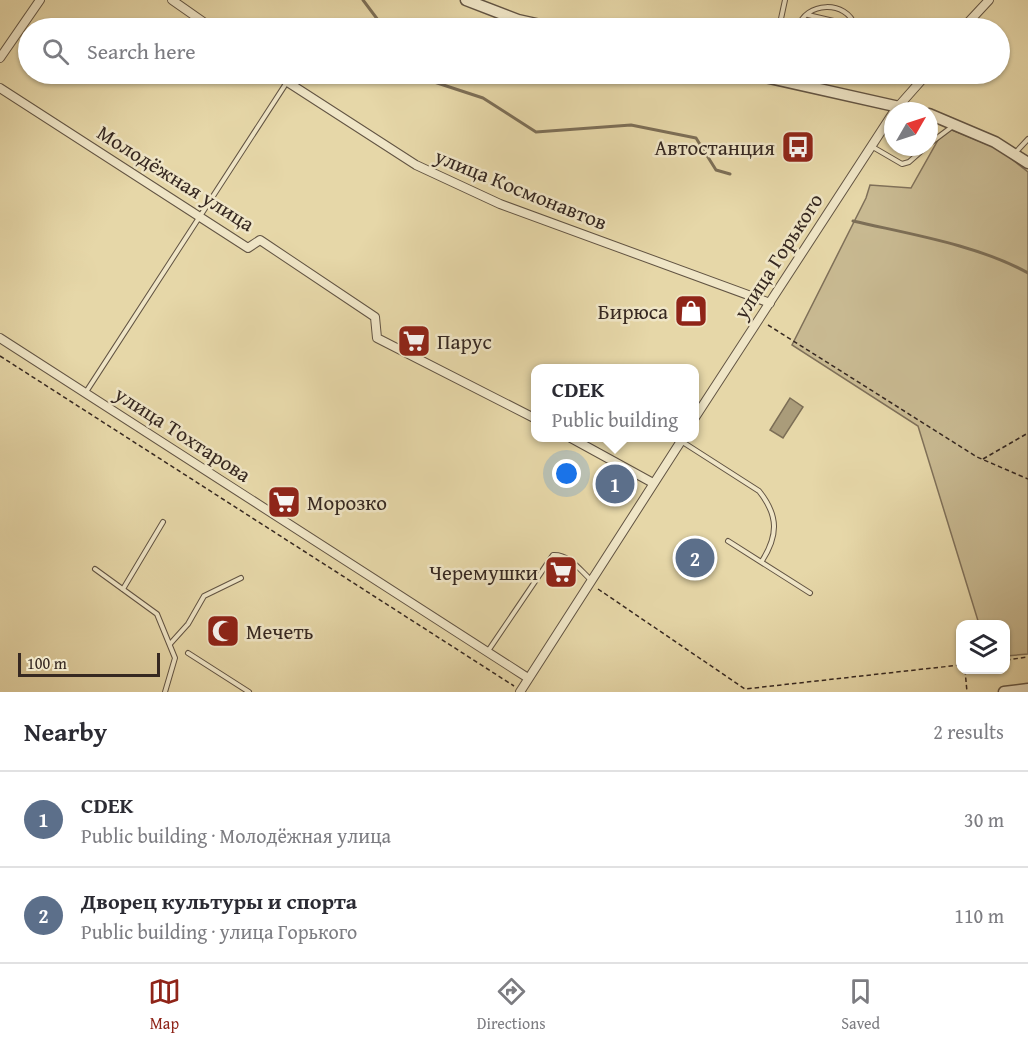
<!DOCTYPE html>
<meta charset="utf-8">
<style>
body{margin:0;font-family:"Gentium Book Plus",serif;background:#f7f7f7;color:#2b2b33}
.controls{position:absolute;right:18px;bottom:18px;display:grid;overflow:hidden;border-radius:12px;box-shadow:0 2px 4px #0004}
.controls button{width:54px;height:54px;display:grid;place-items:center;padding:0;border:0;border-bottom:2px solid #e1e1e2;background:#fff;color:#2b2b33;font:30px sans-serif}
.compass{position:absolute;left:884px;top:102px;width:54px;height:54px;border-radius:50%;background:#fff;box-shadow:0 2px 4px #0004;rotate:51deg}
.scale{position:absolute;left:18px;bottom:15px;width:142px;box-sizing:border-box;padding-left:6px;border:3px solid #362821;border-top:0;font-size:16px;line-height:21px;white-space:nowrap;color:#362821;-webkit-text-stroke:4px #efe5c6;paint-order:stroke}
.you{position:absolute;left:567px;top:474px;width:21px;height:21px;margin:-15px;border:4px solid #fff;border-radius:50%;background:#1a73e8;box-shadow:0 0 0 9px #1a73e833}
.badge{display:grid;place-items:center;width:39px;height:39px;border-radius:50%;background:#8f2418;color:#fff;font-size:20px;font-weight:700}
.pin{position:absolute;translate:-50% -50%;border:3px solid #fff;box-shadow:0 2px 6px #0006}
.popup{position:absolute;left:531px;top:364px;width:168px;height:78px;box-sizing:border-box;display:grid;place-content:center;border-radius:12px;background:#fff;filter:drop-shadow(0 2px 4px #0005);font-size:20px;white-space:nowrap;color:#7c7c81}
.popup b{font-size:22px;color:#2b2b33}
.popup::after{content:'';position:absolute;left:50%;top:100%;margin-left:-12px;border:12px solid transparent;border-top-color:#fff}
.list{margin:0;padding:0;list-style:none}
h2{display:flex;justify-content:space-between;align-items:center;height:78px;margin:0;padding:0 24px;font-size:26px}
h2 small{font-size:20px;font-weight:400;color:#7c7c81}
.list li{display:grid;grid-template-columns:39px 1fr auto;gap:18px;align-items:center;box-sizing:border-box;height:96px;padding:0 24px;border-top:2px solid #e1e1e2}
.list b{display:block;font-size:22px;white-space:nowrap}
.list p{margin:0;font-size:20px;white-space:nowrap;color:#7c7c81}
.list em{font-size:20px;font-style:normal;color:#7c7c81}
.icon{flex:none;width:33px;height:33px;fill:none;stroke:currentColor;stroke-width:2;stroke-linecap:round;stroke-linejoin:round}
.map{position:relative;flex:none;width:1028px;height:692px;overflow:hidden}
.search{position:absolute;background:#fff;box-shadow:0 2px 4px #0004;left:18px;right:18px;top:18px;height:66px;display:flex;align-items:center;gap:15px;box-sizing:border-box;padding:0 21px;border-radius:33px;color:#7c7c81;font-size:22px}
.sheet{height:270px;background:#fff}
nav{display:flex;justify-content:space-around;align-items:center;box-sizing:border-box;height:84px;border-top:2px solid #e1e1e2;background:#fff;font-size:16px;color:#7c7c81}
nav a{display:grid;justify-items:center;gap:3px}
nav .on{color:#8f2418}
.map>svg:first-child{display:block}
.green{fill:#c8b991;stroke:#7f7059;stroke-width:1.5}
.water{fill:#aa9c7a;stroke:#7c6e56;stroke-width:1.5}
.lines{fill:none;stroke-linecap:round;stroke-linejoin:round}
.stream{stroke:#7c6e56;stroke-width:3}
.service-casing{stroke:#625443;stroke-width:6}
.minor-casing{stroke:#625443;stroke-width:10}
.tertiary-casing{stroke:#625443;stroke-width:13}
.path{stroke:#362821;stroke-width:1.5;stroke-dasharray:4.5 3;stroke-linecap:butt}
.service{stroke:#efe5c6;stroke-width:4}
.minor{stroke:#efe5c6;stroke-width:8}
.tertiary{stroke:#efe5c6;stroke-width:10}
.labels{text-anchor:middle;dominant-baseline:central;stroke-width:5;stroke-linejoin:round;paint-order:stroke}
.poi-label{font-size:21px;fill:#362821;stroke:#efe5c6;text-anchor:end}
.street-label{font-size:21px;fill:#362821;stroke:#efe5c6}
</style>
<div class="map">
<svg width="1028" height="692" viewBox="0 0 1028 692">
<rect width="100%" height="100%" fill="#e6d7a8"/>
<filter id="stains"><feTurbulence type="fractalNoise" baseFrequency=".00333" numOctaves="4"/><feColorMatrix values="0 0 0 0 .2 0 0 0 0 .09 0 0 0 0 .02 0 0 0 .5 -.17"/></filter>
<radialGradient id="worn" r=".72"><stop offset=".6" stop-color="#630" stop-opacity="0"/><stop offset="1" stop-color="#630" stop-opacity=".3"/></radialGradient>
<!-- green -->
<path class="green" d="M952,130L999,149L1028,172V654L1006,656V624H979L918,426L792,345L866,198L870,185L911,188L942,133Z"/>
<!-- water -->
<path class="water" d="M790,398L803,407L783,438L770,430Z"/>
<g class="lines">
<!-- stream -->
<g class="stream">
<path d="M363,0L384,28"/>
<path d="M417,74L419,77L483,98L536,132L631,125L696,138L716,170L730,174"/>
<path d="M853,221C909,234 978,245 1028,273"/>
</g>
<!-- service casing -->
<g class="service-casing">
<g id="service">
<path d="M779,28L785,0"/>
<path d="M798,28C805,1 847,0 855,26L808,15"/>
<path d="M929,144L953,126"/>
<path d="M871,146L902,164L909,162L926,147"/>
<path d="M1016,152L1028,139"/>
<path d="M86,392L287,82"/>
<path d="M681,441L759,491C779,516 778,536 762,561"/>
<path d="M728,541L810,593"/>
<path d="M95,569L157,614L175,658L165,692"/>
<path d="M123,589L163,522"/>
<path d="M170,644L188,624L204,596L241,578"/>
<path d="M488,651L553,555C569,554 580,570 591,580"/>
<path d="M188,653L249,692"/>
</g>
</g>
<!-- minor casing -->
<g class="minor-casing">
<g id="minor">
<path d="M172,0L212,28"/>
<path d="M963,28L989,0"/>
<path d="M0,58L40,0"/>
<path d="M275,74L416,165L500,204L770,303"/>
<path d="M0,88L248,248L260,240L375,317L377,338L536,419"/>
<path d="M896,109L927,74"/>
<path d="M0,338L528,678"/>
<path d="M694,419L893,113"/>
<path d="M571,438L653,483"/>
<path d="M520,692L683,438"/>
</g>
</g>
<!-- tertiary casing -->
<g class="tertiary-casing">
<g id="tertiary">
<path d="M466,0L518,20L554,28"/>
<path d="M752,74L917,111"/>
<path d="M929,114L995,142L1028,163"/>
<path d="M1004,692L1028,689"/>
</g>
</g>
<!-- path -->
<g class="path">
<path d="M768,325L977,457L1028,479"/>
<path d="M0,356L514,686"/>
<path d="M983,459L1028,433"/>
<path d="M598,589L745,689L960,665"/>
<path d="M1006,660L1028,657"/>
<path d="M965,670L967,692"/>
</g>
<!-- service -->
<use href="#service" class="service"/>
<!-- minor -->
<use href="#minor" class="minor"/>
<!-- tertiary -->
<use href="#tertiary" class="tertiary"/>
</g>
<!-- icons -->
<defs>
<g id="bus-square" transform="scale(1.725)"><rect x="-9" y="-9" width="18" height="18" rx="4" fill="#8f2418" stroke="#efe5c6"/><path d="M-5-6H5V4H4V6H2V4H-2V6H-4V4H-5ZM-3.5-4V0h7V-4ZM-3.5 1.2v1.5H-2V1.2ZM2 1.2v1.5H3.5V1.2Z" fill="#fff"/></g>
<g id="shop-square" transform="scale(1.725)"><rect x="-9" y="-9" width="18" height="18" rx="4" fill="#8f2418" stroke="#efe5c6"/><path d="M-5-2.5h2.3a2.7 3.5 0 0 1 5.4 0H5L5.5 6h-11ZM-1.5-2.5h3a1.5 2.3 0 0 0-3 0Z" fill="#fff"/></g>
<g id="supermarket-square" transform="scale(1.725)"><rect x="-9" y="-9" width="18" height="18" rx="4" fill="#8f2418" stroke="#efe5c6"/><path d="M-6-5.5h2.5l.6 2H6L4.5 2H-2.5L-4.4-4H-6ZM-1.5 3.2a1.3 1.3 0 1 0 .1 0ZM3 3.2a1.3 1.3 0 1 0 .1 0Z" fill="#fff"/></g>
<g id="mosque-square" transform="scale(1.725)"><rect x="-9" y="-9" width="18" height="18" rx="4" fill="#8f2418" stroke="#efe5c6"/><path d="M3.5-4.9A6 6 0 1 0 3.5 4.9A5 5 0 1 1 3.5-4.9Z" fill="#fff"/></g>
</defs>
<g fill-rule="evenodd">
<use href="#bus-square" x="798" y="147"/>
<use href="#shop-square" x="691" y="311"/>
<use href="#supermarket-square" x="414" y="341"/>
<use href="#supermarket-square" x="284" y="502"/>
<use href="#supermarket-square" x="561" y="572"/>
<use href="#mosque-square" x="223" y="631"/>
</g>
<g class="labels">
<!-- poi labels -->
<g class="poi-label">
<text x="775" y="147">Автостанция</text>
<text x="668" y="311">Бирюса</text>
<text x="437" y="341" text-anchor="start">Парус</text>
<text x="307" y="502" text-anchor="start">Морозко</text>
<text x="538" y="572">Черемушки</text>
<text x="246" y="631" text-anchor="start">Мечеть</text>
</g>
<!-- street labels -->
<g class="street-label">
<text transform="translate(176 178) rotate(32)">Молодёжная улица</text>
<text transform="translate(521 189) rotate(22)">улица Космонавтов</text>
<text transform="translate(778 256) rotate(-57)">улица Горького</text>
<text transform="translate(183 434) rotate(33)">улица Тохтарова</text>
</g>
</g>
<rect width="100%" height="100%" filter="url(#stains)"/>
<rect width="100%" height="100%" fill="url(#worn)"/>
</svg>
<div class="controls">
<button><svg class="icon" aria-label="layers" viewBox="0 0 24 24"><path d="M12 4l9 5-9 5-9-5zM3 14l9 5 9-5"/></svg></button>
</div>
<svg class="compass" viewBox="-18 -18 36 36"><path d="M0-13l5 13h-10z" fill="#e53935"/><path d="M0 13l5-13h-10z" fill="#7c7c81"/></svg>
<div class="scale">100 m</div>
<div class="you"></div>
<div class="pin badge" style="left:615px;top:484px;background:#5c6f8a">1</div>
<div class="popup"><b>CDEK</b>Public building</div>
<div class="pin badge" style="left:695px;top:558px;background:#5c6f8a">2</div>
<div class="search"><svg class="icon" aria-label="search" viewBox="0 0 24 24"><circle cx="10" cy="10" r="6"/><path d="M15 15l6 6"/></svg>Search here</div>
</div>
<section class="sheet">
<h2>Nearby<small>2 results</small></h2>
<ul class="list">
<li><span class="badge" style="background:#5c6f8a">1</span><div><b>CDEK</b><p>Public building · Молодёжная улица</p></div><em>30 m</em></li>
<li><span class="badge" style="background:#5c6f8a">2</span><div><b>Дворец культуры и спорта</b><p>Public building · улица Горького</p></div><em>110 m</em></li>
</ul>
</section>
<nav>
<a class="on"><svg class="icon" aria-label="map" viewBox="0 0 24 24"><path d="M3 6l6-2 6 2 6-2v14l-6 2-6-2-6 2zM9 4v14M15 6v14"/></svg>Map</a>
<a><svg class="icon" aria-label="directions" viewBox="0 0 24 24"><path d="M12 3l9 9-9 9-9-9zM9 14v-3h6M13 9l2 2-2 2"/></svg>Directions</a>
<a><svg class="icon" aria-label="saved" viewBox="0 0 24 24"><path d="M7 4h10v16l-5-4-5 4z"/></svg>Saved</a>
</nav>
